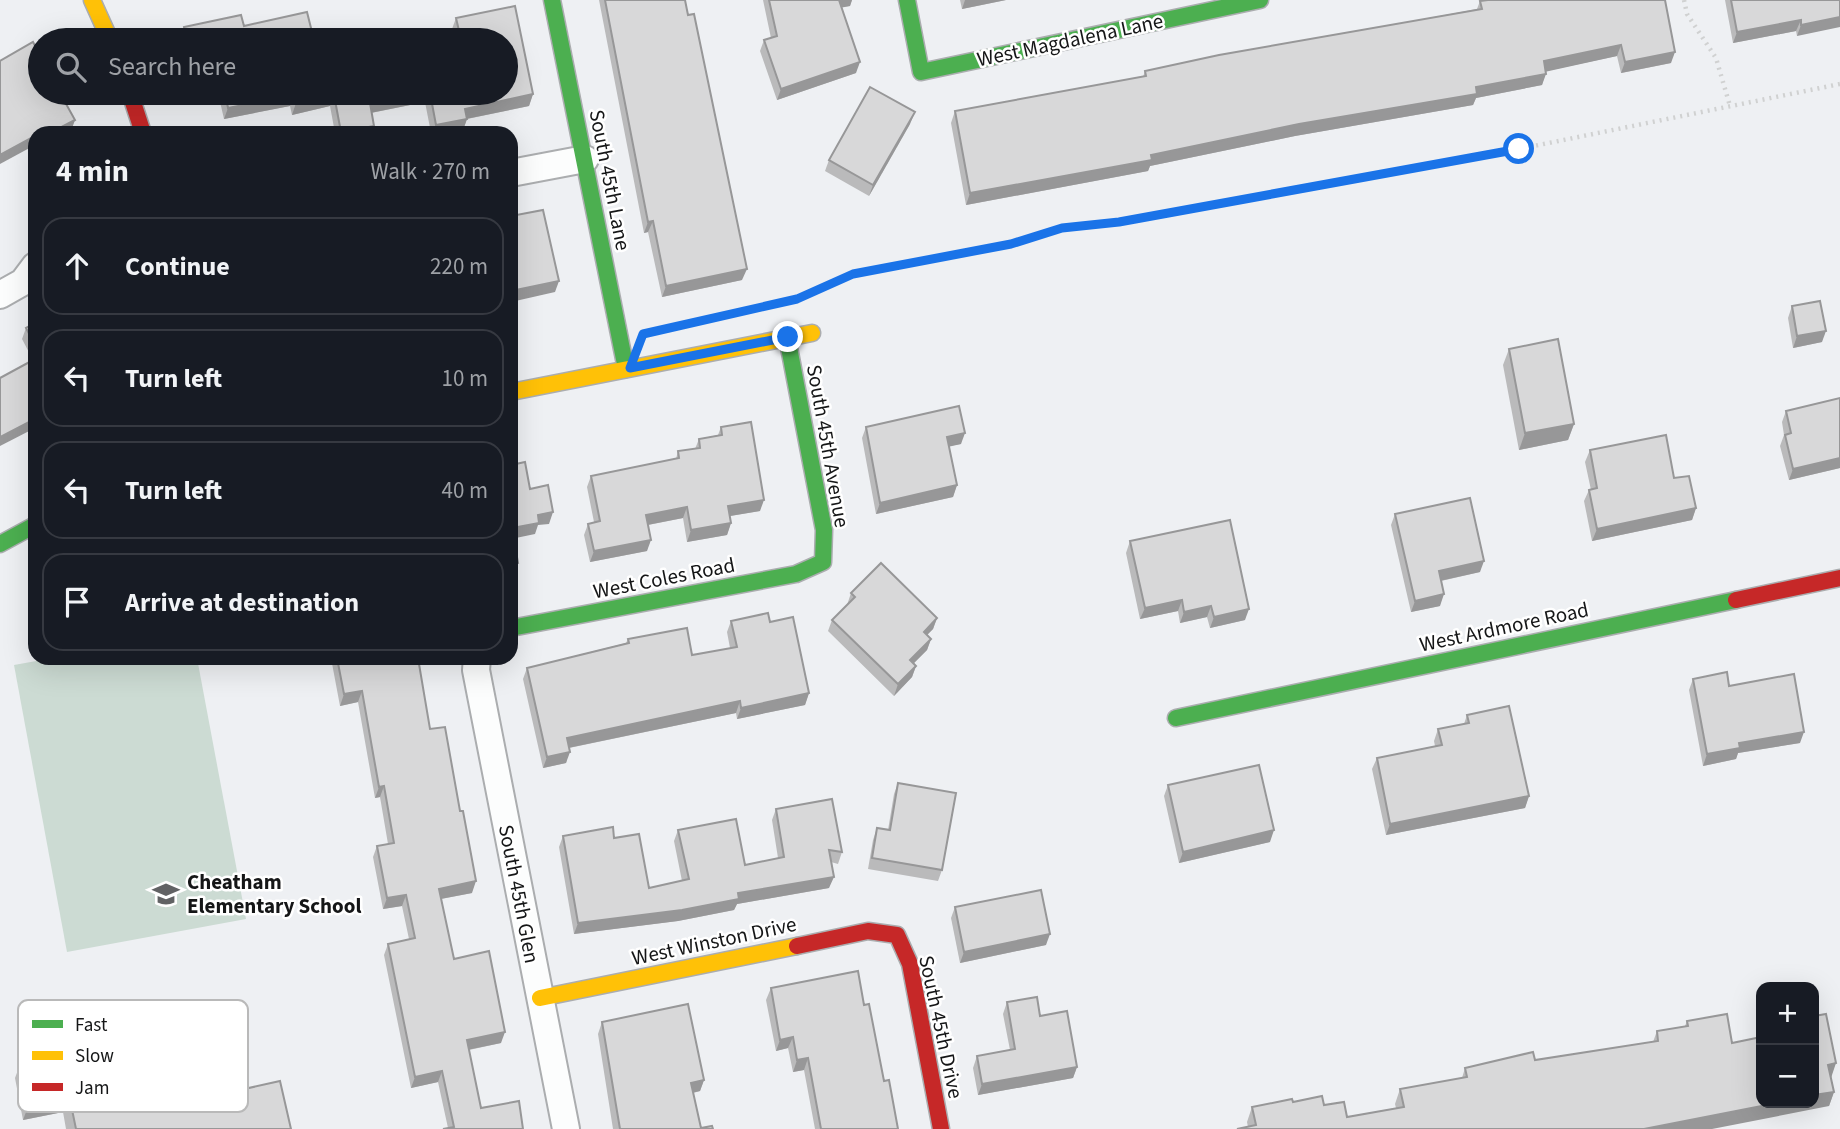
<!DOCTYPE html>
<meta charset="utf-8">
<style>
body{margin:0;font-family:"Source Sans 3",sans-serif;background:#242831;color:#f1f3f6}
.controls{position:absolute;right:21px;bottom:21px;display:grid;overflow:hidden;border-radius:14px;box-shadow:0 7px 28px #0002}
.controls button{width:63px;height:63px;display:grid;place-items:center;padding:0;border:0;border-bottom:2px solid #363941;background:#171b24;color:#f1f3f6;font:35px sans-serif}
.stop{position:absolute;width:21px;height:21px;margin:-16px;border:5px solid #1a73e8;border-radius:50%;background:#fff}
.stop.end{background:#1a73e8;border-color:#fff;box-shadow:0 2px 7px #0008}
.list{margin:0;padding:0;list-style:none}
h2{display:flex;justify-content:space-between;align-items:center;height:91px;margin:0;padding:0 28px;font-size:30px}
h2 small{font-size:23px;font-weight:400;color:#9ea1a6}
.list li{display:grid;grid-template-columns:46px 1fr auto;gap:21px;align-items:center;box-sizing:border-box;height:98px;margin:0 14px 14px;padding:0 14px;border:2px solid #363941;border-radius:21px}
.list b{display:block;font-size:26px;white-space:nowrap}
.list em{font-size:23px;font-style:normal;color:#9ea1a6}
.icon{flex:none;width:38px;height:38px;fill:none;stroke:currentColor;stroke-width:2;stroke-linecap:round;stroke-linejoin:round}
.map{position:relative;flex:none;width:1840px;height:1129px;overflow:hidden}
.search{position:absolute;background:#171b24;box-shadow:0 7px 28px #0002;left:28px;top:28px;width:490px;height:77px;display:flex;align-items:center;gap:18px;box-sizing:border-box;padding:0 24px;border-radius:38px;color:#9ea1a6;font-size:26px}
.panel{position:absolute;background:#171b24;box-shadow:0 7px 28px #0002;left:28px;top:126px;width:490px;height:539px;border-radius:21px}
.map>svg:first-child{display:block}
.green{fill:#ccdbd3}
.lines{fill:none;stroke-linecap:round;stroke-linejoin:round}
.street-casing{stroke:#abadaf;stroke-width:30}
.fast-casing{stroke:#abadaf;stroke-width:19}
.slow-casing{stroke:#abadaf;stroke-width:19}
.jam-casing{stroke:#abadaf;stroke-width:19}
.path{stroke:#d0d1d1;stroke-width:4.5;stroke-dasharray:2 5;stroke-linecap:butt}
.street{stroke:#fcfdfd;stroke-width:26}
.fast{stroke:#4caf50;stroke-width:16}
.slow{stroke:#ffc107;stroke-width:16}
.jam{stroke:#c62828;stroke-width:16}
.wall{fill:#bababb}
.shaded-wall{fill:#979798}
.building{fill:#d8d8d9;stroke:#979798;stroke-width:2}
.route{stroke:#1a73e8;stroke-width:9}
.labels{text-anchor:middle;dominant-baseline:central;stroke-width:5;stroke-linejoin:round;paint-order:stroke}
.street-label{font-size:21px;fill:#151617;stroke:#fff}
.poi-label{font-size:21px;font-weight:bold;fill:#151617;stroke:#fff;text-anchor:start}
.key{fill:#fff;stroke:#b9b9b9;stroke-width:2}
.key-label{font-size:19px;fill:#151617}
</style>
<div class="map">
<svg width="1840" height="1129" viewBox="0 0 1840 1129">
<rect width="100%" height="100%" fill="#eef0f3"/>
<!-- green -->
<path class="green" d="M53,658H197L246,919L67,952L14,665Z"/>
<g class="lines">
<!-- street casing -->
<g class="street-casing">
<g id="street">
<path d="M511,173L585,159"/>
<path d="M0,295L23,282L35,266"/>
<path d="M477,658L476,670L566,1129"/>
</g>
</g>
<!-- fast casing -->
<g class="fast-casing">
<g id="fast">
<path d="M552,0L626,369"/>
<path d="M907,0L921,72L1260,0"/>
<path d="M0,544L35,525"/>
<path d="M511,628L796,574L823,562L824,530L787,337"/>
<path d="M1176,718L1736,600"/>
</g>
</g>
<!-- slow casing -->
<g class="slow-casing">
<g id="slow">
<path d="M92,0L110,40"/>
<path d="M511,392L812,333"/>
<path d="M540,998L797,946"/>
</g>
</g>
<!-- jam casing -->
<g class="jam-casing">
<g id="jam">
<path d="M130,93L143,133"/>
<path d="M1736,600L1840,578"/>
<path d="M797,946L868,931L897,935L910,964L941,1129"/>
</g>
</g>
<!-- path -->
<g class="path">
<path d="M1684,0L1687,14L1716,58L1730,106"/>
<path d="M709,318L797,299L853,274L1011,244L1062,228L1119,222L1519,149L1840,84"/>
</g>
<!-- street -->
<use href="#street" class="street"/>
<!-- fast -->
<use href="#fast" class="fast"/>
<!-- slow -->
<use href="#slow" class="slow"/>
<!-- jam -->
<use href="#jam" class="jam"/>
</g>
<!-- wall -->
<g class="wall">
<path d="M599,0H685L742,280L662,297L648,232L644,233Z"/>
<path d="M763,0H852L850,6L841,7L856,73L777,100L760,51L764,40L771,38Z"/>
<path d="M960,0H1006L962,9Z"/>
<path d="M1665,0L1671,63L1621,73L1617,56L1546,71L1542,85L1476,98L1473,105L1295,136L1150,166L1148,171L966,205L951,123L955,111L1143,77L1145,71L1477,9L1480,1Z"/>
<path d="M1725,0H1840L1797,36L1796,31L1733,43Z"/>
<path d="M456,18L533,94L529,106L467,119L463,130L448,133H431L425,102L371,113L374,126L371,133H335L330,106L292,115L290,106L224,119L218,93H506L454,36L452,29Z"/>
<path d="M244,26L314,40H180L184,27Z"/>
<path d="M910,124L869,196L825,171L829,160Z"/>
<path d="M1792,306L1822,342L1793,348L1788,318Z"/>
<path d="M35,323V428L33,360L22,339L26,328Z"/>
<path d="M1509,349L1574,424L1568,440L1519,450L1503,365Z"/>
<path d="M1840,398V468L1789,480L1780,446L1784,435L1782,422L1786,411Z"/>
<path d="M721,427L760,511L730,516L731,523L727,535L687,542L683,518L648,525L647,551L590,562L584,535L588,524L594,522L587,487L591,476L676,459L678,451L695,449L699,439L718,435Z"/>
<path d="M866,427L961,444L949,446L957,485L953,497L876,514L862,438Z"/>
<path d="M1590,450L1674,478L1696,508L1692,520L1592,541L1584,501L1589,490H1591L1585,462Z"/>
<path d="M1395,514L1480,572L1441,581L1440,606L1411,612L1391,525Z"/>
<path d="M1130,541L1245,620L1210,628L1207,617L1180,623L1178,611L1140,619L1126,553Z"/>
<path d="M851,593L937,618L933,629L927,635L931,639L927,650L914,663L916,666L912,677L894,696L828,631L832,620L847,605Z"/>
<path d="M731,621L770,622L809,693L805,705L737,719L736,713L569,748L566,763L543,768L523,679L527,668L626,643L628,639L692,655L730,648L727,632Z"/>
<path d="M331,658H418L430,729L472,893L441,899L454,959L501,1043L469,1050L481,1108L523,1129L448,1128L438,1082L411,1088L384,955L388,944L409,939L402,906L383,909L373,857L377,846L388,844L380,797L375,798L358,702L340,706Z"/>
<path d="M1693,679L1729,686L1800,743L1738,753L1736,759L1703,766L1689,690Z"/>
<path d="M1467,715L1529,796L1525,808L1386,835L1372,769L1377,758L1435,746L1434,741L1438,729L1464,724Z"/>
<path d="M898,783L942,870L938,881L868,869L873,840L877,828L888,830L894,794Z"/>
<path d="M1168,785L1270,842L1179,863L1164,796Z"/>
<path d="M776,809L842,852L838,864L831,862L829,888L737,904L734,910L678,921L574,934L559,847L563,836L614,838L649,888L682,881L674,841L678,830L745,865L778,858L772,820Z"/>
<path d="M955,907L1046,945L960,963L951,918Z"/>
<path d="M771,988L864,1005L884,1081L898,1129H815L804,1070L793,1072L788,1048L776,1051L766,1000Z"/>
<path d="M1007,1002L1040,1016L1077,1067L1073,1078L978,1095L973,1068L977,1056L1010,1050L1003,1014Z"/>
<path d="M1687,1021L1732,1043L1831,1077L1834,1092L1829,1106L1248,1127L1247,1122L1252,1107L1293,1102L1324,1105L1347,1117L1396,1108L1395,1104L1400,1089L1462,1078L1465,1068L1535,1060L1653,1042L1657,1031L1685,1026Z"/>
<path d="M602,1022L704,1080L700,1091L693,1093L701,1128L713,1129H613L598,1034Z"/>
<path d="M99,1035L157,1105L168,1106L291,1129H66L63,1112L23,1120L15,1078L21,1062L95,1046Z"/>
</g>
<!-- shaded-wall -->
<g class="shaded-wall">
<path d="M837,0H852L850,6L834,9Z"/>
<path d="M965,0H1006L962,9Z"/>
<path d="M1840,17V27L1797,36L1801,25Z"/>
<path d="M1801,20L1796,31L1733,43L1737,32Z"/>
<path d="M1621,45L1617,56L1540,73L1544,61Z"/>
<path d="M1675,52L1671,63L1621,73L1625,62Z"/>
<path d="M860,62L856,73L777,100L781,89Z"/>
<path d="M1546,74L1542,85L1476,98L1473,105L1295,136L1150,166L1148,171L966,205L970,193L1476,87Z"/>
<path d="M421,93H429L425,102L365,114L370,103Z"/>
<path d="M533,94L529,106L461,120L465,109Z"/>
<path d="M294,95L290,106L224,119L228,108Z"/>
<path d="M334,95L330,106L292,115L296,103Z"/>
<path d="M915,112L910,124L869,196L873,185Z"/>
<path d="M467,119L463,130L448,133H433L436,125Z"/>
<path d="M75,120L71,131L67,133H50Z"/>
<path d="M374,126L371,133H341V132Z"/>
<path d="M35,136V145L0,164V155Z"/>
<path d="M653,221L648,232L644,233L648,222Z"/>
<path d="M747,269L742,280L662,297L666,286Z"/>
<path d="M559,281L555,292L511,302V291Z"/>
<path d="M1826,331L1822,342L1793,348L1797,336Z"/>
<path d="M35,419V428L0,446V437Z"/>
<path d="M1574,424L1568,440L1519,450L1525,433Z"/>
<path d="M965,433L961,444L943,448L947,437Z"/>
<path d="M1840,458V468L1789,480L1793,469Z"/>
<path d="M957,485L953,497L876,514L880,503Z"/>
<path d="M764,500L760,511L724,517L728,506Z"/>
<path d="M687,507L683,518L642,526L646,515Z"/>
<path d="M1696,508L1692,520L1592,541L1597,529Z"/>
<path d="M553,512L549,524L538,525L535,534L511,539L512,528L538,515Z"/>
<path d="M731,523L727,535L687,542L691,530Z"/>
<path d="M651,540L647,551L590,562L594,551Z"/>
<path d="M1484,561L1480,572L1435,582L1439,571Z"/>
<path d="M518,563L514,574L511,575V564Z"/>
<path d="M1444,594L1440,606L1411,612L1415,601Z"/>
<path d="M1182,600L1178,611L1140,619L1145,608Z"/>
<path d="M1211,606L1207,617L1180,623L1184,612Z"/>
<path d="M1249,609L1245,620L1210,628L1214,617Z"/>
<path d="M937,618L933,629L919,643L924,632Z"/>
<path d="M931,639L927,650L906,671L910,660Z"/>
<path d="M916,666L912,677L894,696L898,684Z"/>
<path d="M362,691L358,702L340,706L344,694Z"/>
<path d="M809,693L805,705L737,719L741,708Z"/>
<path d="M740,701L736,713L563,749L567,738Z"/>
<path d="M1804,732L1800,743L1738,753L1736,759L1703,766L1707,754L1739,743Z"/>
<path d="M570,752L566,763L543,768L547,757Z"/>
<path d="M384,786L380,797L375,798L379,787Z"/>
<path d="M1529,796L1525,808L1386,835L1390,824Z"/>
<path d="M1274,830L1270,842L1179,863L1183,852Z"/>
<path d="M834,877L829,888L737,904L734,910L678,921L574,934L578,923L738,893Z"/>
<path d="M476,881L472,893L435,900L439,889Z"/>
<path d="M406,895L402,906L383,909L387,898Z"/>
<path d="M1050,934L1046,945L960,963L964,952Z"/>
<path d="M505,1032L501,1043L462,1051L467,1040Z"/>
<path d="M793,1037L788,1048L776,1051L780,1040Z"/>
<path d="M808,1058L804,1070L793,1072L797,1060Z"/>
<path d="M1836,1063L1831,1078L1828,1065Z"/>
<path d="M1077,1067L1073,1078L978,1095L982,1084Z"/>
<path d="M442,1071L438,1082L411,1088L415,1077Z"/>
<path d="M704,1080L700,1091L687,1094L691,1083Z"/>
<path d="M1834,1092L1829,1106L1712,1129H1644L1777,1103H1814V1095Z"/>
<path d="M69,1095L63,1112L23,1120L29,1104Z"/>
</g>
<!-- building -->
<g class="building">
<path d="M605,0H685L688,15L694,14L747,269L666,286L653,221L648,222Z"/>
<path d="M769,0H839L860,62L781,89L764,40L777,36Z"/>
<path d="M1488,0H1665L1675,52L1625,62L1621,45L1544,61L1546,74L1476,87L1477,94L1299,124L1151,155L1152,160L970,193L955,111L1146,76L1145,71L1219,55L1482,9L1480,1Z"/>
<path d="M1731,0H1840V17L1801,25V20L1737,32Z"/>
<path d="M515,6L533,94L465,109L467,119L436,125L430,93H506V40H430L460,35L456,18Z"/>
<path d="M307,12L314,40H186L184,27L241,15L244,26Z"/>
<path d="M33,42L40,55V93H60L75,120L50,133H35V136L0,155V61Z"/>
<path d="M870,87L915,112L873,185L829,160Z"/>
<path d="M225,93H421L370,103L374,126L341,132L334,95L296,103L294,95L228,108Z"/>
<path d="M543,210L559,281L511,291V216Z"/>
<path d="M1820,301L1826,331L1797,336L1792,306Z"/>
<path d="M35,323V345L26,328Z"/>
<path d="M1558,339L1574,424L1525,433L1509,349Z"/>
<path d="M35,359V419L0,437V378Z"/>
<path d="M1840,398V458L1793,469L1785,435L1791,433L1786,411Z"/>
<path d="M959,406L965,433L947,437L957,485L880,503L866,427Z"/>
<path d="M751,422L764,500L728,506L731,523L691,530L687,507L646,515L651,540L594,551L588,524L600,521L591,476L679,458L678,451L700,448L699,439L722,435L721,427Z"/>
<path d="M1666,435L1674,478L1689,476L1696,508L1597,529L1589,490L1597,488L1590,450Z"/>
<path d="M525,462L530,489L548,485L553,512L538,515L539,523L512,528L518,563L511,564V465Z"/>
<path d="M1470,498L1484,561L1439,571L1444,594L1415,601L1395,514Z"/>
<path d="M1230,520L1249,609L1214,617L1211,606L1184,612L1182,600L1145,608L1130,541Z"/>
<path d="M881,563L937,618L924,632L931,639L910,660L916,666L898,684L832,620L855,597L851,593Z"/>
<path d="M768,613L770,622L793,617L809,693L741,708L740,701L567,738L570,752L547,757L527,668L629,643L628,639L687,628L692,655L737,647L731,621Z"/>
<path d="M337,658H418L430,729L445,727L460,811H463L476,881L439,889L454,959L489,951L505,1032L467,1040L481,1108L519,1101L523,1129H443L454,1127L442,1071L415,1077L388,944L415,938L406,895L387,898L377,846L394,843L384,786L379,787L362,691L344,694Z"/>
<path d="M1727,672L1729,686L1794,674L1804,732L1739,743L1740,748L1707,754L1693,679Z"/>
<path d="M1509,706L1529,796L1390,824L1377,758L1442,745L1438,729L1469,723L1467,715Z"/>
<path d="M1259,765L1274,830L1183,852L1168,785Z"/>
<path d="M898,783L956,793L942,870L872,858L877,828L890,830Z"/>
<path d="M832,799L842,852L829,850L834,877L738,893L739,899L682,910L578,923L563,836L613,827L614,838L639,834L649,888L689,879L678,830L736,819L745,865L784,857L776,809Z"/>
<path d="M1041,890L1050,934L964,952L955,907Z"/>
<path d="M858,971L864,1005L869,1004L884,1081L889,1080L898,1129H821L808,1058L797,1060L793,1037L780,1040L771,988Z"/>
<path d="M1037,997L1040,1016L1067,1011L1077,1067L982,1084L977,1056L1015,1049L1007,1002Z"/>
<path d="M688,1004L704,1080L691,1083L701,1128L712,1126L713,1129H620L602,1022Z"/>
<path d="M1727,1014L1732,1043L1761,1037V1103H1777L1644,1129H1237L1256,1125L1252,1107L1292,1099L1293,1102L1322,1096L1324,1105L1344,1102L1347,1117L1404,1107L1400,1089L1467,1077L1465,1068L1533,1052L1535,1060L1658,1041L1657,1031L1688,1026L1687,1021Z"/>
<path d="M1826,1014L1836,1063L1828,1065L1834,1092L1814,1095V1016Z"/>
<path d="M140,1026L157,1105L167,1103L168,1106L280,1081L291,1129H76L69,1095L29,1104L21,1062L101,1045L99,1035Z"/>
</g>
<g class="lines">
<!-- route -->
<path class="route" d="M788,337L630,368L643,334L797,299L853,274L1011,244L1062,228L1119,222L1519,149"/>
</g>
<!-- icons -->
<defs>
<g id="school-bare" transform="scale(2.1)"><path d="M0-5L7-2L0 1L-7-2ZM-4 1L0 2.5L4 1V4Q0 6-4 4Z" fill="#616264" stroke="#fff" stroke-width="2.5" paint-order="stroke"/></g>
</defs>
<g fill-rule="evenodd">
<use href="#school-bare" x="166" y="894"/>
</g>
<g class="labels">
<!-- street labels -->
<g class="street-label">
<text transform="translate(1070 40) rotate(-12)">West Magdalena Lane</text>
<text transform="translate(610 180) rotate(79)">South 45th Lane</text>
<text transform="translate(828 446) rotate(80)">South 45th Avenue</text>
<text transform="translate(664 578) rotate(-11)">West Coles Road</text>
<text transform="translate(1504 627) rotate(-12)">West Ardmore Road</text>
<text transform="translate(519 894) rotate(79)">South 45th Glen</text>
<text transform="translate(714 941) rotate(-12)">West Winston Drive</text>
<text transform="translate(941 1027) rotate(78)">South 45th Drive</text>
</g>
<!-- poi labels -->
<g class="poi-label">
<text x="187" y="882">Cheatham<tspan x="187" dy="24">Elementary School</tspan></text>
</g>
</g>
<!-- legend -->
<rect x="18" y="1000" width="230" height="112" rx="10" class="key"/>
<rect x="32" y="1020" width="31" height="8" fill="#4caf50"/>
<rect x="32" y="1051" width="31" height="9" fill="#ffc107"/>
<rect x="32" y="1083" width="31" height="8" fill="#c62828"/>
<g class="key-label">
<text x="75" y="1031">Fast</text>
<text x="75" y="1062">Slow</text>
<text x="75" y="1094">Jam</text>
</g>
</svg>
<div class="controls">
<button>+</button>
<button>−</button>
</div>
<div class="stop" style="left:1519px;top:149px"></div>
<div class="stop end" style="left:788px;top:337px"></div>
<div class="search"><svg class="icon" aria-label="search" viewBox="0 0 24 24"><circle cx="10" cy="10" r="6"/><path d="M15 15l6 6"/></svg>Search here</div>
<section class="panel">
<h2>4 min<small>Walk · 270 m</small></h2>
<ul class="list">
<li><svg class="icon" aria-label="ahead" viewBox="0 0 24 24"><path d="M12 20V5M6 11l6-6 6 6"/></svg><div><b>Continue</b></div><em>220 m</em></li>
<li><svg class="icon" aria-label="left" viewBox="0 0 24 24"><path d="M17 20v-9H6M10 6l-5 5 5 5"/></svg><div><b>Turn left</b></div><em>10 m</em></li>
<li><svg class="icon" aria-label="left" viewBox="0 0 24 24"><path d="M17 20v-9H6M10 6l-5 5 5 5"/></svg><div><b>Turn left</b></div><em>40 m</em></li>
<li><svg class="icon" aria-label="arrive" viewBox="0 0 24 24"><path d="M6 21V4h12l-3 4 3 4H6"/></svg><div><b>Arrive at destination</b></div></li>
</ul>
</section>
</div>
